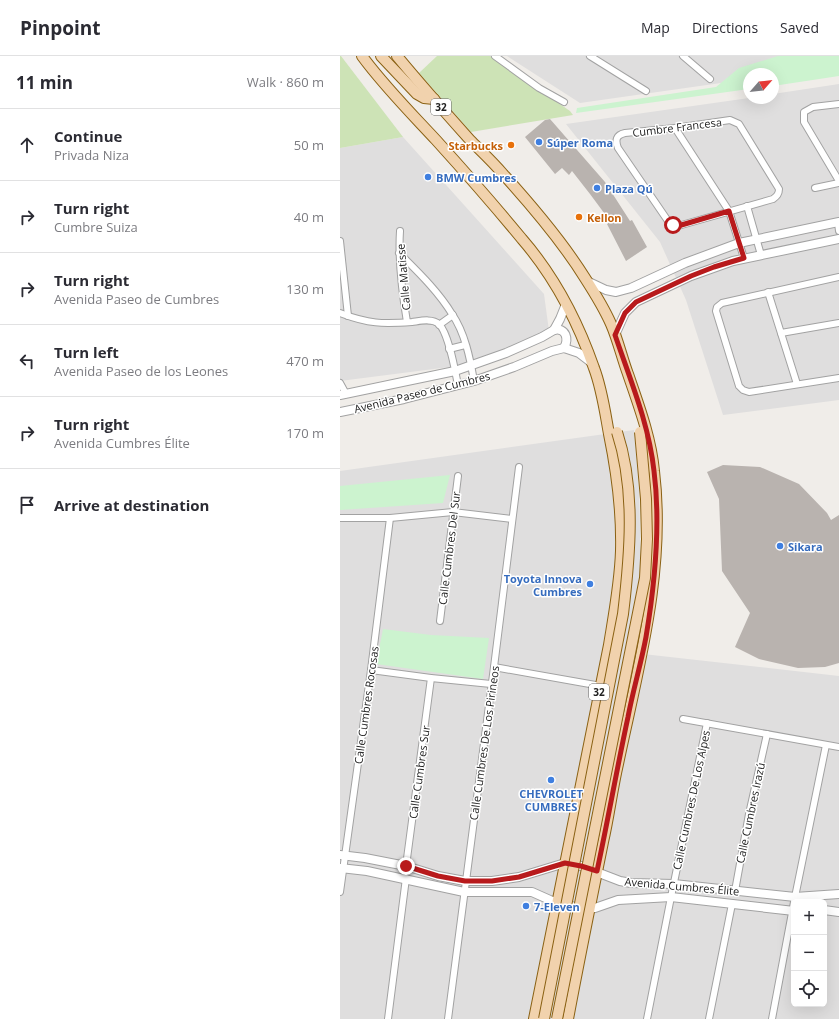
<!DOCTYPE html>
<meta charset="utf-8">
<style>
body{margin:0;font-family:"Open Sans",sans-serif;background:#f7f7f7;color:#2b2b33}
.controls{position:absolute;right:12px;bottom:12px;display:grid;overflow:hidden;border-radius:6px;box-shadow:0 4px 16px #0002}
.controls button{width:36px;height:36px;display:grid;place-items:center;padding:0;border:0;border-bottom:1px solid #e1e1e2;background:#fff;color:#2b2b33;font:20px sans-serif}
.compass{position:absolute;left:403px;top:12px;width:36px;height:36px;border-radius:50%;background:#fff;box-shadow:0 4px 16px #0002;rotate:62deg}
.stop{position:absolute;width:12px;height:12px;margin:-9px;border:3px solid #b81a1c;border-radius:50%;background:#fff}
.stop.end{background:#b81a1c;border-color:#fff;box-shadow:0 1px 4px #0008}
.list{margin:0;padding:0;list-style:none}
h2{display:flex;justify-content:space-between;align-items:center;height:52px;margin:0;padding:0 16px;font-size:17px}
h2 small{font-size:13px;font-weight:400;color:#7c7c81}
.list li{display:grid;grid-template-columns:26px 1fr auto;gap:12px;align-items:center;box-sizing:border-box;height:72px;padding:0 16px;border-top:1px solid #e1e1e2}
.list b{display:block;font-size:15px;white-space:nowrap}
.list p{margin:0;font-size:13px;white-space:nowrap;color:#7c7c81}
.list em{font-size:13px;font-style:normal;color:#7c7c81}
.icon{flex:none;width:22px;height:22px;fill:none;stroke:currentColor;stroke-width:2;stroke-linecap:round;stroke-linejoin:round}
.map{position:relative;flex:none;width:499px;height:963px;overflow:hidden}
header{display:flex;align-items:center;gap:24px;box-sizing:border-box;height:56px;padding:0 20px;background:#fff;border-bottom:1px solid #e1e1e2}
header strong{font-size:19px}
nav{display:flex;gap:22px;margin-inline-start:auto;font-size:14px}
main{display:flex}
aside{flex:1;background:#fff}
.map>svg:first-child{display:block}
.residential{fill:#dfdede;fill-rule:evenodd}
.grass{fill:#cde3b6}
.park{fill:#ccf3cf}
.building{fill:#b9b3af}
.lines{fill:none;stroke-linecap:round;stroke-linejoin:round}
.minor-casing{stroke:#a2a2a2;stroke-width:8}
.tertiary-casing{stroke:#a2a2a2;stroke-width:10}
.primary-casing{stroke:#8a6113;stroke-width:12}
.minor{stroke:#fff;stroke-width:6}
.tertiary{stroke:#fff;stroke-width:8}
.primary{stroke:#f1d2ad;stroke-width:10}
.primary-bridge-casing{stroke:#8a6113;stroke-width:12;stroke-linecap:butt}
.primary-bridge{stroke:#f1d2ad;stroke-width:10}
.route{stroke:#b81a1c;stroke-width:5}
.shop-dot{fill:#3f7fe0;stroke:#fff;stroke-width:1.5}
.food-dot{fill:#e8710a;stroke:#fff;stroke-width:1.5}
.labels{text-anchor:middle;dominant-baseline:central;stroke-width:3;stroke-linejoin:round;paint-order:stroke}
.shield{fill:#fff;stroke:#646464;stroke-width:1}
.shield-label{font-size:10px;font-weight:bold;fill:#212121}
.street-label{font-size:11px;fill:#212121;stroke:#fff}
.shop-label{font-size:11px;font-weight:bold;fill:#366cbe;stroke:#fff;text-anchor:start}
.food-label{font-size:11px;font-weight:bold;fill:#c56008;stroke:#fff;text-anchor:end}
</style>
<header>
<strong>Pinpoint</strong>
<nav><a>Map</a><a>Directions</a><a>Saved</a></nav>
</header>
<main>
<aside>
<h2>11 min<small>Walk · 860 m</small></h2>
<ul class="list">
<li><svg class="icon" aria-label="ahead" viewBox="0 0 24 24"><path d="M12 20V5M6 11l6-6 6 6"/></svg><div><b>Continue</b><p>Privada Niza</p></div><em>50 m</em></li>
<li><svg class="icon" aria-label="right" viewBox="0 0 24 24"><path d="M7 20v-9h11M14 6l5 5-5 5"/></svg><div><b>Turn right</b><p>Cumbre Suiza</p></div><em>40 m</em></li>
<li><svg class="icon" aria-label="right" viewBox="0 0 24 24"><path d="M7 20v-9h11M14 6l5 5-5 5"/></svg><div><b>Turn right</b><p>Avenida Paseo de Cumbres</p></div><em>130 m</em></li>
<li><svg class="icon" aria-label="left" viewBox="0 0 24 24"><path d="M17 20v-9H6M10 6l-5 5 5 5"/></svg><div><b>Turn left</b><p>Avenida Paseo de los Leones</p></div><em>470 m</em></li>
<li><svg class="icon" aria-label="right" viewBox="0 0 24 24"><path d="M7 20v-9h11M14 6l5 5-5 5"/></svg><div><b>Turn right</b><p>Avenida Cumbres Élite</p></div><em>170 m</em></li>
<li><svg class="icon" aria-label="arrive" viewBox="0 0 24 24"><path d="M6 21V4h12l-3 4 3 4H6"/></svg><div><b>Arrive at destination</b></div></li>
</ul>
</aside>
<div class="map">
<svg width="499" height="963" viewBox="0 0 499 963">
<rect width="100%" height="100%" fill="#f0ede9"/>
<!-- residential -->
<g class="residential">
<path d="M167,0H499V10L433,18H409V23L240,47Z"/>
<path d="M499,28V344L383,359L346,244L320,186L226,68L409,42H433V38Z"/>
<path d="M63,81L204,238L209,275L125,309L0,325V92Z"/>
<path d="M294,374L299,434L301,517L285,596L499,620V963H0V415ZM454,846H484V948H454Z"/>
</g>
<!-- grass -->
<g class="grass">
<path d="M0,0H1L63,81L0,92Z"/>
<path d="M97,0H150L230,55L233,59L131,76L79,17Z"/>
</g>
<!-- park -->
<g class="park">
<path d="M438,0H499V20L433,30V18H409V33L236,57L237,52L376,31L399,12Z"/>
<path d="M110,419L103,447L0,454V430Z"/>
<path d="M43,573L91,579L149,582L143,623L36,608Z"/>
</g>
<!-- building -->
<g class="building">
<path d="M210,63L265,126L290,165L292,164L307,191L286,205L267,168L270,165L250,138L232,115L229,119L222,112L215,118L185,81L205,64Z"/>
<path d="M383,409L420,411L459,428L487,457L491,464L499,459V607L485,611L458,612L419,603L395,591L410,557L382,515L379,443L367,416Z"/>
</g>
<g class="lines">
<!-- minor casing -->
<g class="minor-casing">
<g id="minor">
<path d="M155,0L199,32L224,46"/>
<path d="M250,0L306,35"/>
<path d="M343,0L370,23"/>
<path d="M499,48L473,51L464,56V66L499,125"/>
<path d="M390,64L399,68L439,133C439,138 437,140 433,143L338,170L333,169L328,165L278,92C275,84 276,79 285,77L335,72Z"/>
<path d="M335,72L389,155L404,202"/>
<path d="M475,132L499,127"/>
<path d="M407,150L421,199"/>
<path d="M498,167L499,175"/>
<path d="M60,175C58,205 62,236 67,266"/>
<path d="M0,185L8,260"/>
<path d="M59,197C78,216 98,235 112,258C125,277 130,302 134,325"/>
<path d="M499,221L382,247L377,251L376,255L399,330L403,334L409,336L499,322"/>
<path d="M428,236L457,328"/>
<path d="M0,257C29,268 42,268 72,266C80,265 92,262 99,268C109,278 115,315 118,329"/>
<path d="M99,269L113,259"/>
<path d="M441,277L499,267"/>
<path d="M109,293L125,289"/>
<path d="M0,327L6,338"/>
<path d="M0,462H50L113,456L172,463"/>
<path d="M100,565L118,420"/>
<path d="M154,611L261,630"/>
<path d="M31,614L91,622L151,628"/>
<path d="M343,663L499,691"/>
<path d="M66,810L91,622"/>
<path d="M395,835L409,758L427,678"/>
<path d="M0,836L31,614L50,462"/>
<path d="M454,846L486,689"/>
<path d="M48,963L66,822"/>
<path d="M108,963L154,611L179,411"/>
<path d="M307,963L331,841L367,667"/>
<path d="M369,963L392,848"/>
<path d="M432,963L454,846"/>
</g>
</g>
<!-- tertiary casing -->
<g class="tertiary-casing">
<g id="tertiary">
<path d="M247,225L266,234L276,236L291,232L345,207L399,187L499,166"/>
<path d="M214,274C226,271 229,283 224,292"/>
<path d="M275,279L285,257L296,246L351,220L393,205L499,183"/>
<path d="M0,339L115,315L166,297L202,281L214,274L220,263L226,248"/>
<path d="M0,356L64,343L134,325L174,311L212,295L224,292L239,297L252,307"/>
<path d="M0,799L25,802L66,810L98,820L125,825H152L179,821L225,807L241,810L280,825L291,827L334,828L455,841L499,838"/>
<path d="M0,812L27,815L124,836H192L210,844L243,853L255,852L278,844L331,841L454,855"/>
<path d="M484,854L499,856"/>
</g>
</g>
<!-- primary casing -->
<g class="primary-casing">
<g id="primary">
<path d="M22,0C44,30 70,56 96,84C125,116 154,149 182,183C214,220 238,266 254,312C262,333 265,356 269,378C277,417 282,456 281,495C280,527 274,558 269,589L194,963"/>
<path d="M41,0L77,38L84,42L94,43"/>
<path d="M57,0C80,28 105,56 130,84C141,95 153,106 163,118C192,150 222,185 245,222C254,236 264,252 271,268C278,284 282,302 288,318C299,350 311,382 314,415C326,515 298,612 278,708C272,734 269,760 263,786C251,845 239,904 228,963"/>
</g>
</g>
<!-- minor -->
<use href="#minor" class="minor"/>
<!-- tertiary -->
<use href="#tertiary" class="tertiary"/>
<!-- primary -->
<use href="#primary" class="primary"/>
<!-- primary-bridge casing -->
<g class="primary-bridge-casing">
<g id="primary-bridge">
<path d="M204,963L283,558C290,499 296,434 277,376"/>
<path d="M217,963L305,522L307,483L306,443L300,376"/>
</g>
</g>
<!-- primary-bridge -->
<use href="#primary-bridge" class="primary-bridge"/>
</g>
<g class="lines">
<!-- route -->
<path class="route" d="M66,810L98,820L125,825H152L179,821L225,807L241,810L257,815C268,764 277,712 288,661C293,634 301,608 306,581C315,527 321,470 314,415C309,368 290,323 275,279L285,257L296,246L351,220L374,211L404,202L389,155L338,170L333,169"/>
</g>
<!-- markers -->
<g class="shop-dot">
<circle cx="199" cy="86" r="4"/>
<circle cx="88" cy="121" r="4"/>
<circle cx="257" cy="132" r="4"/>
<circle cx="440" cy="490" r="4"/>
<circle cx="250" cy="528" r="4"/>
<circle cx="211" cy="724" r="4"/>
<circle cx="186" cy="850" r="4"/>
</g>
<g class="food-dot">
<circle cx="171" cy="89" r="4"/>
<circle cx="239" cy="161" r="4"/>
</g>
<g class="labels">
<!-- shield labels -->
<g class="shield">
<rect x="91" y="43" width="20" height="16" rx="3"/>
<rect x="249" y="628" width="20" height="16" rx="3"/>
</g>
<g class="shield-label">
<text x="101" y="51">32</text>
<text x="259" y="636">32</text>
</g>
<!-- street labels -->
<g class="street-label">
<text transform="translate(337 71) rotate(-7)">Cumbre Francesa</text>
<text transform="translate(63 221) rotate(-95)">Calle Matisse</text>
<text transform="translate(82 336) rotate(-14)">Avenida Paseo de Cumbres</text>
<text transform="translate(109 492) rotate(-83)">Calle Cumbres Del Sur</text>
<text transform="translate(26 649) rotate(-82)">Calle Cumbres Rocosas</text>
<text transform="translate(144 687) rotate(-82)">Calle Cumbres De Los Pirineos</text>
<text transform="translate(79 716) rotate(-82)">Calle Cumbres Sur</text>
<text transform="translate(351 744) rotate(-78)">Calle Cumbres De Los Alpes</text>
<text transform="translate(410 757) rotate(-78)">Calle Cumbres Irazú</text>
<text transform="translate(342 830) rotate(5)">Avenida Cumbres Élite</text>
</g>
<!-- shop labels -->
<g class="shop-label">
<text x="207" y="86">Súper Roma</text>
<text x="96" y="121">BMW Cumbres</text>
<text x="265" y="132">Plaza Qú</text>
<text x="448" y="490">Sikara</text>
<text x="242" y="522" text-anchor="end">Toyota Innova<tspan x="242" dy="13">Cumbres</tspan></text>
<text x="211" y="737" text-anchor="middle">CHEVROLET<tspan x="211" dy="13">CUMBRES</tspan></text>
<text x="194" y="850">7-Eleven</text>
</g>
<!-- food labels -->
<g class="food-label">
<text x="163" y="89">Starbucks</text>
<text x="247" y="161" text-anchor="start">Kellon</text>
</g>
</g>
</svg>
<div class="controls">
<button>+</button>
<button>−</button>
<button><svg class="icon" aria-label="locate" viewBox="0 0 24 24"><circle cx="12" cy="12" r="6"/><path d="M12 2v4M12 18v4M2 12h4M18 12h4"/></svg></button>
</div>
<svg class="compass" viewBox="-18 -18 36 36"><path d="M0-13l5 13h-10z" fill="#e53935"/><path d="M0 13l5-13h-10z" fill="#7c7c81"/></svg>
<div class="stop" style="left:333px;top:169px"></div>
<div class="stop end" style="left:66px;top:810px"></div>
</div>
</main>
